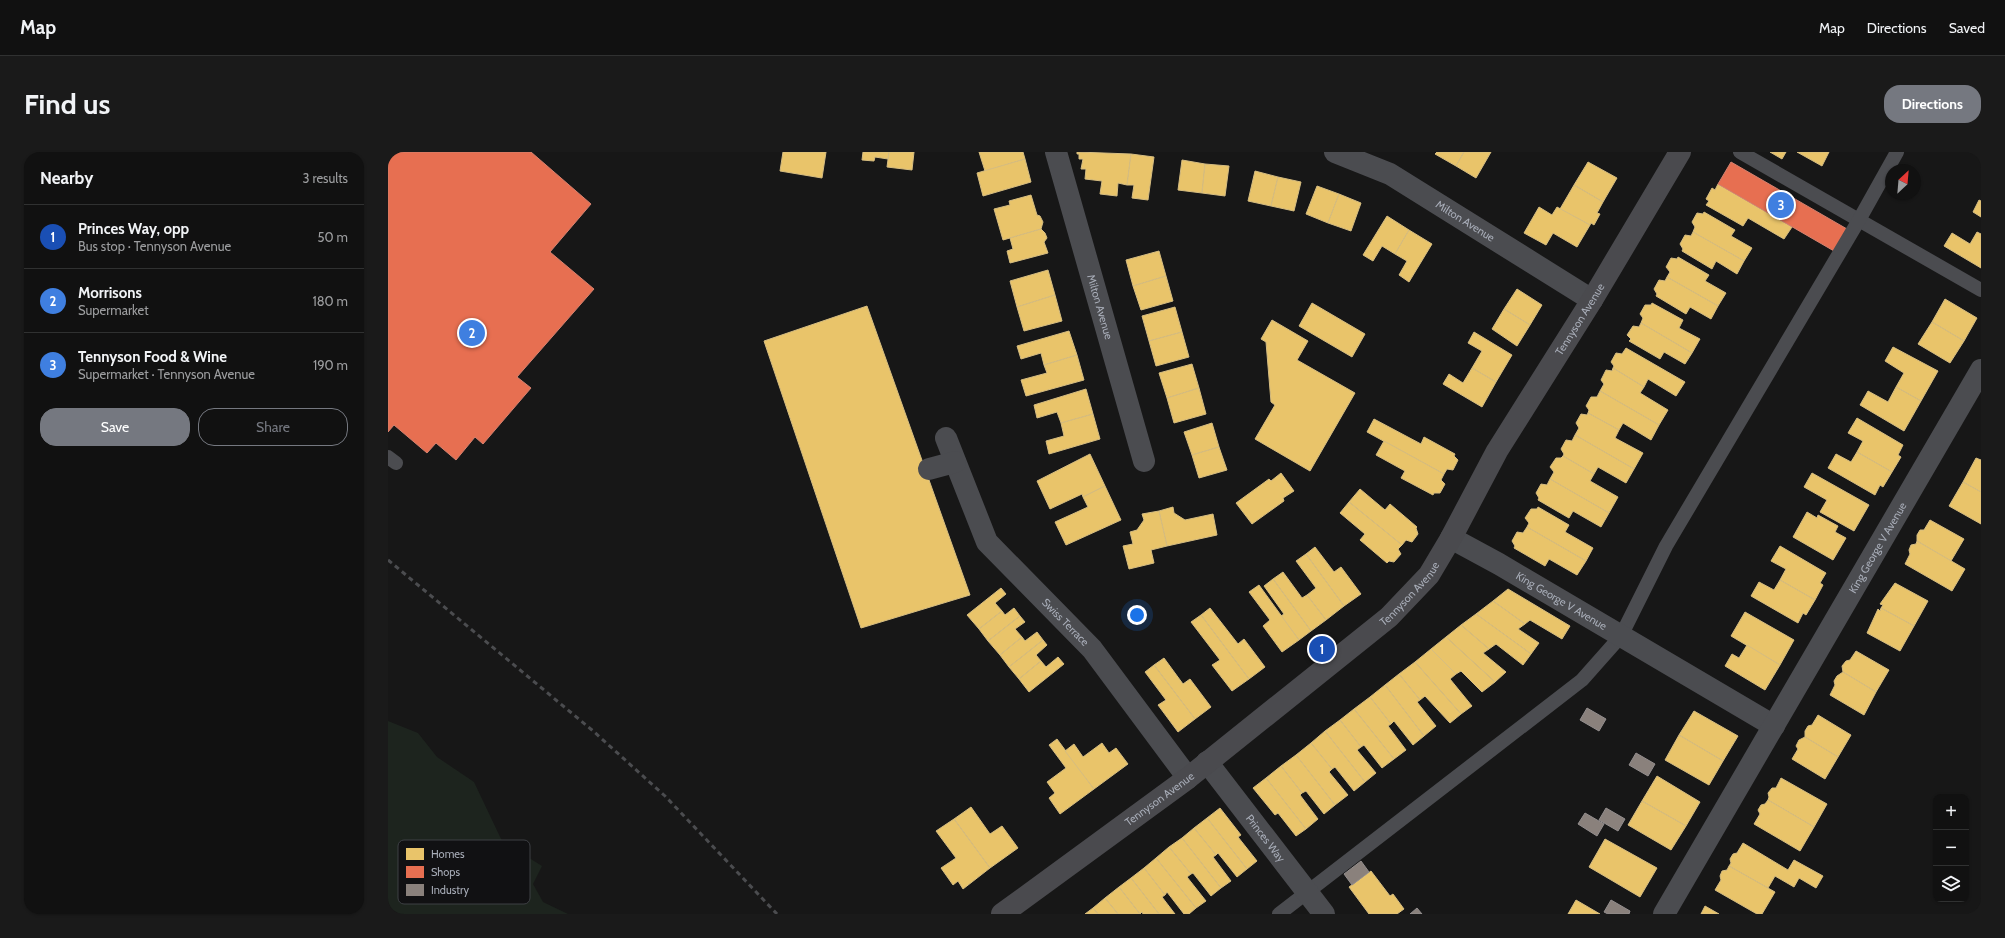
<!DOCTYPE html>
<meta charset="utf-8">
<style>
body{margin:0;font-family:Cabin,sans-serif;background:#1a1a1a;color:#f1f3f6}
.controls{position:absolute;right:12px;bottom:12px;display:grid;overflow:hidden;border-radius:8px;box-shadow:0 1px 3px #0004}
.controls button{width:36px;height:36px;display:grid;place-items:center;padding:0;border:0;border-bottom:1px solid #303131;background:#111;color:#f1f3f6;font:20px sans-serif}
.compass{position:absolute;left:1497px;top:12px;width:36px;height:36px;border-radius:50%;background:#111;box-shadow:0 1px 3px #0004;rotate:26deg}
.you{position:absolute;left:749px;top:463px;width:14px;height:14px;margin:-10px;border:3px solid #fff;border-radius:50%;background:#1a73e8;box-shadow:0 0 0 6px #1a73e833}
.badge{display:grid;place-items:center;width:26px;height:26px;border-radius:50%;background:#757880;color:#fff;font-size:13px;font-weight:700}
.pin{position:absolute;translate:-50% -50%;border:2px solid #fff;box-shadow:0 1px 4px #0006}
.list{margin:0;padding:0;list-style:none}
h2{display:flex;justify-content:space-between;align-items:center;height:52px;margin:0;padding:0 16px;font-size:17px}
h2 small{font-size:13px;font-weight:400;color:#9c9d9f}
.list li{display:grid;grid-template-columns:26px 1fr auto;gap:12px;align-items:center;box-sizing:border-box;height:64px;padding:0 16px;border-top:1px solid #303131}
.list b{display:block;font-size:15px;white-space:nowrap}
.list p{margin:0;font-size:13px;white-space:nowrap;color:#9c9d9f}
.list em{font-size:13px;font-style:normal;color:#9c9d9f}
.actions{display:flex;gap:8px;padding:12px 16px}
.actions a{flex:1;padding:9px 0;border:1px solid #757880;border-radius:16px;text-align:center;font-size:14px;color:#757880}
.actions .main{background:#757880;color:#fff}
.icon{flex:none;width:22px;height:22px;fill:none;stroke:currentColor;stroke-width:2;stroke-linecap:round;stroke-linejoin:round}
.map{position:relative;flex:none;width:1593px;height:762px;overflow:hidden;border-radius:16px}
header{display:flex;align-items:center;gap:24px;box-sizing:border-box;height:56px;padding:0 20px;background:#111;border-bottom:1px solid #303131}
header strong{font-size:19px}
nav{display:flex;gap:22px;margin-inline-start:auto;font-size:14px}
.intro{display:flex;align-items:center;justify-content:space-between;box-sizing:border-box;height:96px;padding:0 24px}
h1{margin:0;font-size:28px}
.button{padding:10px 18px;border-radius:16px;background:#757880;color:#fff;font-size:14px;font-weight:700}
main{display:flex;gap:24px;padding:0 24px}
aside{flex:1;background:#111;border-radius:16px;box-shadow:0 1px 3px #0004}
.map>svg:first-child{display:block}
.green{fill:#1d241e}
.homes{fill:#e9c46a;stroke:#d6bd81}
.shops{fill:#e76f51;stroke:#d48270}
.industry{fill:#8a817c;stroke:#938e8e}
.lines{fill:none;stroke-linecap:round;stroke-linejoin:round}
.service{stroke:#4b4c50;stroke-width:14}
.minor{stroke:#4b4c50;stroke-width:22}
.secondary{stroke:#4a4a4e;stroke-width:22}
.rail{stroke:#4b4c4f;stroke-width:3;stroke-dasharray:5 4;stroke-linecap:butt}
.labels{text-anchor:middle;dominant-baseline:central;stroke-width:4;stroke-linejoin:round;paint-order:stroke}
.street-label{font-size:11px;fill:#a8adb8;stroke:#111113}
.key{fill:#111113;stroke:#3e4045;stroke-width:1}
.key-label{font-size:11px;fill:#a8adb8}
</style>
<header>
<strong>Map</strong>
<nav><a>Map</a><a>Directions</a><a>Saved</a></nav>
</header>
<div class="intro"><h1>Find us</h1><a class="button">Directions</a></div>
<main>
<aside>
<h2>Nearby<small>3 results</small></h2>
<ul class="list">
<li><span class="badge" style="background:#1a4fb4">1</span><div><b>Princes Way, opp</b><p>Bus stop · Tennyson Avenue</p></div><em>50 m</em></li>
<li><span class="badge" style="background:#3f7fe0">2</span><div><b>Morrisons</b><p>Supermarket</p></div><em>180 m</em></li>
<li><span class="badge" style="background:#3f7fe0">3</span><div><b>Tennyson Food &amp; Wine</b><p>Supermarket · Tennyson Avenue</p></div><em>190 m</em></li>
</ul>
<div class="actions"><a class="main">Save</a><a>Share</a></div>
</aside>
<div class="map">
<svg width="1593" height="762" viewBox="0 0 1593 762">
<rect width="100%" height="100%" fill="#171717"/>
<!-- green -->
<path class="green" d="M0,569L30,581L49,605L86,630L114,689L154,714L145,732L155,750L180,762H0Z"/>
<!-- homes -->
<g class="homes">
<path d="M395,0H438L434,26L392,19Z"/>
<path d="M475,0H501L500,7L487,5L486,9L474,8Z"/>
<path d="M501,0H526L524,18L499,15Z"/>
<path d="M591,0H635L637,7L597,19Z"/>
<path d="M689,0L743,2L739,33L730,31L729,44L712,42L714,29L697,27L698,17H693L695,7H691V2H689Z"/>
<path d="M1049,0H1076L1068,14L1047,2Z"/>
<path d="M1076,0H1103L1088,26L1068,14Z"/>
<path d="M1382,0H1398L1394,7Z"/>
<path d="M1409,0H1441L1434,14Z"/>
<path d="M743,2L766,5L760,48L744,46L746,33H739Z"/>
<path d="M637,7L643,30L595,44L589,21Z"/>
<path d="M794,8L817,12L814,41L790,38Z"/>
<path d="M1200,10L1229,26L1215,50L1186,33Z"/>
<path d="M817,12L841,14L837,44L814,41Z"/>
<path d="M867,19L890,25L883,54L860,49Z"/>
<path d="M890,25L913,30L906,59L883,54Z"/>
<path d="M1330,32L1404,75L1396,87L1360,66L1355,74L1318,53L1321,49L1318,47L1324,36L1327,38Z"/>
<path d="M1186,33L1215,50L1209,61L1212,62L1206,73L1203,71L1202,73L1172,57Z"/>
<path d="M929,34L951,42L940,71L918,62Z"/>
<path d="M951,42L973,51L963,79L940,71Z"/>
<path d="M643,43L649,63L652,64L655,70L653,77L615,88L606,57L622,53L621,49Z"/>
<path d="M1591,48L1593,49V65L1585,60Z"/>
<path d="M1151,55L1164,63L1169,55L1202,73L1189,95L1165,81L1158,93L1136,81Z"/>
<path d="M1316,60L1347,78L1343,84L1364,96L1356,109L1305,80L1307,75L1304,70L1309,61L1315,62Z"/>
<path d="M999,64L1021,78L1007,102L994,94L985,109L975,103Z"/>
<path d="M653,77L657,81L659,86L656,90L660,101L622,111L619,99L625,97L622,86Z"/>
<path d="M1021,78L1044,92L1021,130L1011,123L1019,109L1007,102Z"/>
<path d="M1305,80L1356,109L1349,122L1328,109L1324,117L1294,99L1295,97L1292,92L1297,83L1303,84Z"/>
<path d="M1589,80L1593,82V116L1556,94L1564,81L1582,92Z"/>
<path d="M771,99L778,124L745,134L738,108Z"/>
<path d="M1290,105L1321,123L1317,129L1338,141L1330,154L1279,125L1282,120L1278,115L1283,106L1289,107Z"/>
<path d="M660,118L667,143L629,155L622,129Z"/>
<path d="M778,124L785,149L753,158L745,134Z"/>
<path d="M1279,125L1330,154L1323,167L1302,155L1298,162L1268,144L1269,142L1266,137L1271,128L1277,129Z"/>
<path d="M1129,137L1154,153L1142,173L1116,157Z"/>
<path d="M667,143L674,169L636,179L629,155Z"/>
<path d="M1557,147L1589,166L1576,189L1544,170Z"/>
<path d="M924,151L977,182L964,205L911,174Z"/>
<path d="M1264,151L1295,168L1291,176L1312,187L1304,201L1253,171L1255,166L1252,162L1257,153H1263Z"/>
<path d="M479,154L582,443L473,476L376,189Z"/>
<path d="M787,155L794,180L761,189L754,164Z"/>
<path d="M1116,157L1142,173L1129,194L1104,177Z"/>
<path d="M884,168L920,189L909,208L967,241L922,319L867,287L887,253L883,250L878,190L873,187Z"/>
<path d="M1544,170L1576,189L1562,211L1530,192Z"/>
<path d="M1253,171L1304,201L1297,212L1276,200L1272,207L1241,189L1243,187L1239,183L1245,174L1251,175Z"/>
<path d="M681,179L689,203L656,213L653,201L633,207L629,194Z"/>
<path d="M794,180L801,205L768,214L761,189Z"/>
<path d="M1086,180L1124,203L1108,230L1084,216L1094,199L1080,191Z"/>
<path d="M1505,195L1550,219L1533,249L1508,235L1516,221L1497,209Z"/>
<path d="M1238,196L1297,230L1288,244L1260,227L1256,235L1225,216L1226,214L1223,210L1228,201L1234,202Z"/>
<path d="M689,203L696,228L638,244L633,228L659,221L656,213Z"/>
<path d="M804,212L811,236L779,246L771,221Z"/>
<path d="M1084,216L1108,230L1094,255L1055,232L1061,222L1075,231Z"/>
<path d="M1225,216L1256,235L1252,241L1280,258L1271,273L1212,239L1216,232L1213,228L1218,218L1224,219Z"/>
<path d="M1508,235L1533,249L1516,279L1472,253L1480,239L1500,250Z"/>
<path d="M811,236L818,262L786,271L779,246Z"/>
<path d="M698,237L705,262L673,271L669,260L649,266L646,253Z"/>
<path d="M1212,239L1271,273L1263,288L1235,271L1231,278L1200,261L1201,258L1198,254L1203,245H1209Z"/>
<path d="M1200,261L1231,278L1227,286L1255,301L1246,317L1187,283L1191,276L1188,271L1193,262L1199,263Z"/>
<path d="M705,262L712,287L661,302L658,289L676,284L673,271Z"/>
<path d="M1469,266L1515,293L1510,303L1513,305L1504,320L1469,300L1475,289L1460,281Z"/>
<path d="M986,267L1033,292L1036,285L1067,302L1066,304L1070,308L1065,318L1059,317L1056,322L979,280Z"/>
<path d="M824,271L831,295L804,303L796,280Z"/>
<path d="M1187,283L1246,317L1238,331L1210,315L1206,322L1175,304L1176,302L1173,297L1178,288L1184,289Z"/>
<path d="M996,289L1056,322L1053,328L1057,332L1052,341H1046L1045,343L1013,326L1017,319L988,303Z"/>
<path d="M831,295L839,318L811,326L804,303Z"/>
<path d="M1469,300L1504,320L1495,335L1492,333L1487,343L1440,316L1448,302L1463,310Z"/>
<path d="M702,302L717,334L695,345L694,342L662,357L649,329Z"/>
<path d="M1175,304L1206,322L1202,329L1230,345L1221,361L1162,327L1166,320L1162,315L1168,306H1173Z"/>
<path d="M1588,306L1593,308V340L1575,330Z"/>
<path d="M893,321L906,339L895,346L896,349L864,372L848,351L881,327L883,329Z"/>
<path d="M1424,321L1481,353L1466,379L1432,360L1439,348L1416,335Z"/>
<path d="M1162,327L1221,361L1213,375L1185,359L1181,366L1150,348L1151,346L1148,341L1153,332L1159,333Z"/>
<path d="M1575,330L1593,340V372L1561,354Z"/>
<path d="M717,334L733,368L678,393L667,370L700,355L695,345Z"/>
<path d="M972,337L997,358L1002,352L1029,375L1028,376L1030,382L1024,390L1018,388L1014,393L961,350Z"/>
<path d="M961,350L1014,393L1010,397L1013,402L1006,410L1001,409L999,411L972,388L977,382L952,361Z"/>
<path d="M785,355L786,361L797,368L825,362L829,383L779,394L771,359Z"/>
<path d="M1150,355L1181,373L1177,380L1205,396L1198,409L1139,375L1141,371L1137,366L1143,357H1149Z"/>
<path d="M771,359L779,394L763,398L766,411L741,417L735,394L745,392L742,380L749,378L756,368L754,362Z"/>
<path d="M1419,360L1429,366L1430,363L1450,374L1447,380L1458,386L1445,408L1405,385Z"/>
<path d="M1542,368L1576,387L1563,409L1529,389V383L1532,378H1536Z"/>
<path d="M1139,375L1198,409L1189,423L1161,407L1157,414L1126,396L1127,394L1124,389L1129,380L1135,381Z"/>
<path d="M1529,389L1577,417L1564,439L1517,412L1522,402L1521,398L1523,393L1528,392Z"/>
<path d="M1392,394L1438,421L1432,431L1435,433L1427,448L1392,428L1398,417L1383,409Z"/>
<path d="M927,395L946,420L953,415L973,442L956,454L918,402Z"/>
<path d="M918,402L956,454L938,468L919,443L928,436L908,409Z"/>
<path d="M895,420L914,446L919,443L938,468L923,479L885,427Z"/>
<path d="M885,427L923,479L911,488L893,464L896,462L876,434Z"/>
<path d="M1392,428L1427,448L1418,463L1415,461L1410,471L1363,444L1371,430L1386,438Z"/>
<path d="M1507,431L1540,449L1526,474L1493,456L1495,453L1492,452Z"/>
<path d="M871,433L911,488L894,500L875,474L882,468L861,440Z"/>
<path d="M613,436L618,442L607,451L614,459L591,477L579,463Z"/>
<path d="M1120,437L1182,474L1174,487L1142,468L1137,472L1105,449Z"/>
<path d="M1105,449L1137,472L1130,477L1151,491L1143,502L1088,462Z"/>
<path d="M626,456L632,464L600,489L591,477L614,459L617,463Z"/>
<path d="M822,456L850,492L856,487L877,515L861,527L813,463Z"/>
<path d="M1493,456L1526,474L1512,499L1479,481L1490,457L1492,459Z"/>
<path d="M1357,460L1406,488L1392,513L1343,484Z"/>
<path d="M1088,462L1143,502L1135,513L1108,492L1101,497L1073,473Z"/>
<path d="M813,463L861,527L844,539L824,513L832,508L803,470Z"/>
<path d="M632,464L637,470L627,477L634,485L612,503L600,489Z"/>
<path d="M1073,473L1101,497L1095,501L1118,520L1107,530L1058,485Z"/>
<path d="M649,480L655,488L621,515L612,503L634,485L637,489Z"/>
<path d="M1058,485L1107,530L1094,540L1073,519L1068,522L1043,497Z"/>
<path d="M655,488L659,493L648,503L653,509L631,527L621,515Z"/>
<path d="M1359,493L1392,513L1377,538L1337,514L1344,502L1351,506Z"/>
<path d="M1043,497L1068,522L1062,527L1084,554L1073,562L1027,510Z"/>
<path d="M1468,499L1501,518L1488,540L1455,520L1454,514L1458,509L1462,508Z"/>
<path d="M670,505L676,512L641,540L631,527L653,509L658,515Z"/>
<path d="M776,506L795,532L802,527L823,555L807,567L766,513Z"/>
<path d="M1027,510L1073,562L1062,571L1037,544L1032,548L1011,522Z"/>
<path d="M766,513L807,567L790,580L770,553L778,548L757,520Z"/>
<path d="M1455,520L1488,540L1476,563L1442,543L1447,533L1446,529L1449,524Z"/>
<path d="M1011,522L1032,548L1029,550L1048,574L1036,584L997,533Z"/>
<path d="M997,533L1036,584L1025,593L1006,569L1003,572L982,545Z"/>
<path d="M982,545L1003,572L1000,574L1018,598L1006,607L966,557Z"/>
<path d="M966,557L1006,607L994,616L976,593L973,595L952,568Z"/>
<path d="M1306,559L1350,584L1335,609L1291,583Z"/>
<path d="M1430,563L1463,583L1450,605L1417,585V579L1420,574L1424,573Z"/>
<path d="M952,568L973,595L969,598L988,621L977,630L937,579Z"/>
<path d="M937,579L977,630L966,639L947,615L944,617L923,591Z"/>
<path d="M1291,583L1335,609L1321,633L1277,608Z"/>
<path d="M1417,585L1450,605L1437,627L1404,607L1410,597L1408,594L1411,588Z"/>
<path d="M669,587L706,637L672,662L661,646L667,641L659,630L678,616L661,593Z"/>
<path d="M714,591L721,601L728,596L740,612L706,637L677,599L686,592L695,605Z"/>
<path d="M923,591L944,617L941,620L960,643L947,653L908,603Z"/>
<path d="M908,603L947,653L936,662L918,639L914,641L893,614Z"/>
<path d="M893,614L914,641L912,643L930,667L918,677L878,626Z"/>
<path d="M1269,624L1312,650L1298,674L1254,649Z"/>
<path d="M878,626L918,677L908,684L890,661L887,663L865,636Z"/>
<path d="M1393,626L1439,652L1426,675L1380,648L1381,645L1380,641L1384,636H1388Z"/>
<path d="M1380,648L1426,675L1412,699L1366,672L1372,662L1370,658L1373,653L1377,652Z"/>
<path d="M1254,649L1298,674L1283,698L1240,673Z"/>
<path d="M583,655L602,682L614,674L630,696L602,716L566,667Z"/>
<path d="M832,656L853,683L850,685L869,709L859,717L819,666Z"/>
<path d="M819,666L859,717L849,725L830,701L828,703L806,676Z"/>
<path d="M566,667L602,716L575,737L570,729L565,733L553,716L568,706L548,679Z"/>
<path d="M806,676L828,703L825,705L843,729L833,736L794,686Z"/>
<path d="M794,686L833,736L823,744L805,721L803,722L781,695Z"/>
<path d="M1217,687L1269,716L1252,745L1201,715Z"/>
<path d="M1355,691L1400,718L1406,708L1435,724L1428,736L1411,726L1406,735L1387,724L1380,736L1341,714L1343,711L1342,707L1345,702L1349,701Z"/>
<path d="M781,695L803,722L799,725L818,749L808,756L768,706Z"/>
<path d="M768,706L808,756L801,762H796L779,740L777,743L756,716Z"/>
<path d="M1341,714L1387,740L1374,762H1369L1327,738L1333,728L1332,724L1334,719L1339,718Z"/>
<path d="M756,716L777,743L774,745L787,762H771L743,726Z"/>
<path d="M983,719L1002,744L1005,742L1016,757L1009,762H981L961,735Z"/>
<path d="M743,726L771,762H755L754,760L752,762L731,735Z"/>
<path d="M731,735L752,762H730L717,746Z"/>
<path d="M717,746L730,762H710L705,756Z"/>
<path d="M1188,748L1212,762H1180Z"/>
<path d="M1317,754L1331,762H1313Z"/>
<path d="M705,756L710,762H697Z"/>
</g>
<!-- shops -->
<g class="shops">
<path d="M0,0H143L203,52L162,100L206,137L129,225L143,236L95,292L87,285L68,308L48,291L39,301L6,273L0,280Z"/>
<path d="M1343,10L1459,77L1446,99L1330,32Z"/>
</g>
<!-- industry -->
<g class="industry">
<path d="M1199,556L1218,567L1211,579L1192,568Z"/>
<path d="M1248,601L1267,612L1260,624L1241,613Z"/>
<path d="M1218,656L1237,667L1230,679L1211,668Z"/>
<path d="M1197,661L1216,672L1209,684L1190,672Z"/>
<path d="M973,709L981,720L964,733L956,722Z"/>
<path d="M1223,748L1242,759L1241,762H1220L1216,760Z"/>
<path d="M1029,756L1034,762H1022Z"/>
</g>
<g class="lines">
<!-- service -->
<g class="service">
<path d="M1352,0L1593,138"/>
<path d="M0,305L8,311"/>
<path d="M891,762L1194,528L1233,484L1278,394L1471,68L1509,0"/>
</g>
<!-- minor -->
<g class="minor">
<path id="s1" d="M668,0L756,309"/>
<path id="s2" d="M947,0L1002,22L1204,148"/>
<path id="s3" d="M558,286L599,390L704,497L800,626"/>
<path d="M541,317L567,310"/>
<path id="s4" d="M1063,386L1111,412L1386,574"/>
<path id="s5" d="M819,610L936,762"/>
<path id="s6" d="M1276,762L1593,218"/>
</g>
<!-- secondary -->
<path class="secondary" id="s7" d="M614,762L800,626L1001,465L1041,423L1063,386L1109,299L1204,148L1292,0"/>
<!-- rail -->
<path class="rail" d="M0,408L204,578L277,644L389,762"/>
</g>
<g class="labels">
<!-- street labels -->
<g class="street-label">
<text stroke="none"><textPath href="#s2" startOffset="148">Milton Avenue</textPath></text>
<text stroke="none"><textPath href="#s1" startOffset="161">Milton Avenue</textPath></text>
<text stroke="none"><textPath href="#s7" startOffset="843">Tennyson Avenue</textPath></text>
<text stroke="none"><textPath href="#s6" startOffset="424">King George V Avenue</textPath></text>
<text stroke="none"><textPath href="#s7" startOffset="519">Tennyson Avenue</textPath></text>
<text stroke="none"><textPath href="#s4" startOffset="127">King George V Avenue</textPath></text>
<text stroke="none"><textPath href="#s3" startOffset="224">Swiss Terrace</textPath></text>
<text stroke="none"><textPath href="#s7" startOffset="195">Tennyson Avenue</textPath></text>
<text stroke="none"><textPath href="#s5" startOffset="96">Princes Way</textPath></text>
</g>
</g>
<!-- legend -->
<rect x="10" y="688" width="132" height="64" rx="6" class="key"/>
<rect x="18" y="696" width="18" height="12" fill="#e9c46a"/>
<rect x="18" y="714" width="18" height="12" fill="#e76f51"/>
<rect x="18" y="732" width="18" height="12" fill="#8a817c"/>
<g class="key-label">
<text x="43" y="706">Homes</text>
<text x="43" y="724">Shops</text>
<text x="43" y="742">Industry</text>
</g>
</svg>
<div class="controls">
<button>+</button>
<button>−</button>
<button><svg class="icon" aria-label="layers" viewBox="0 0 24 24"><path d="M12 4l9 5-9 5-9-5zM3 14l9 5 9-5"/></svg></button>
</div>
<svg class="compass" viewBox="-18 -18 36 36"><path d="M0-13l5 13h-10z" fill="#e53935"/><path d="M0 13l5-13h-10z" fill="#9c9d9f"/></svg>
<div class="you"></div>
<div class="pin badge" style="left:934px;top:497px;background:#1a4fb4">1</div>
<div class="pin badge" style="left:84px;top:181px;background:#3f7fe0">2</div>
<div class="pin badge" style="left:1393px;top:53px;background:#3f7fe0">3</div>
</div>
</main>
